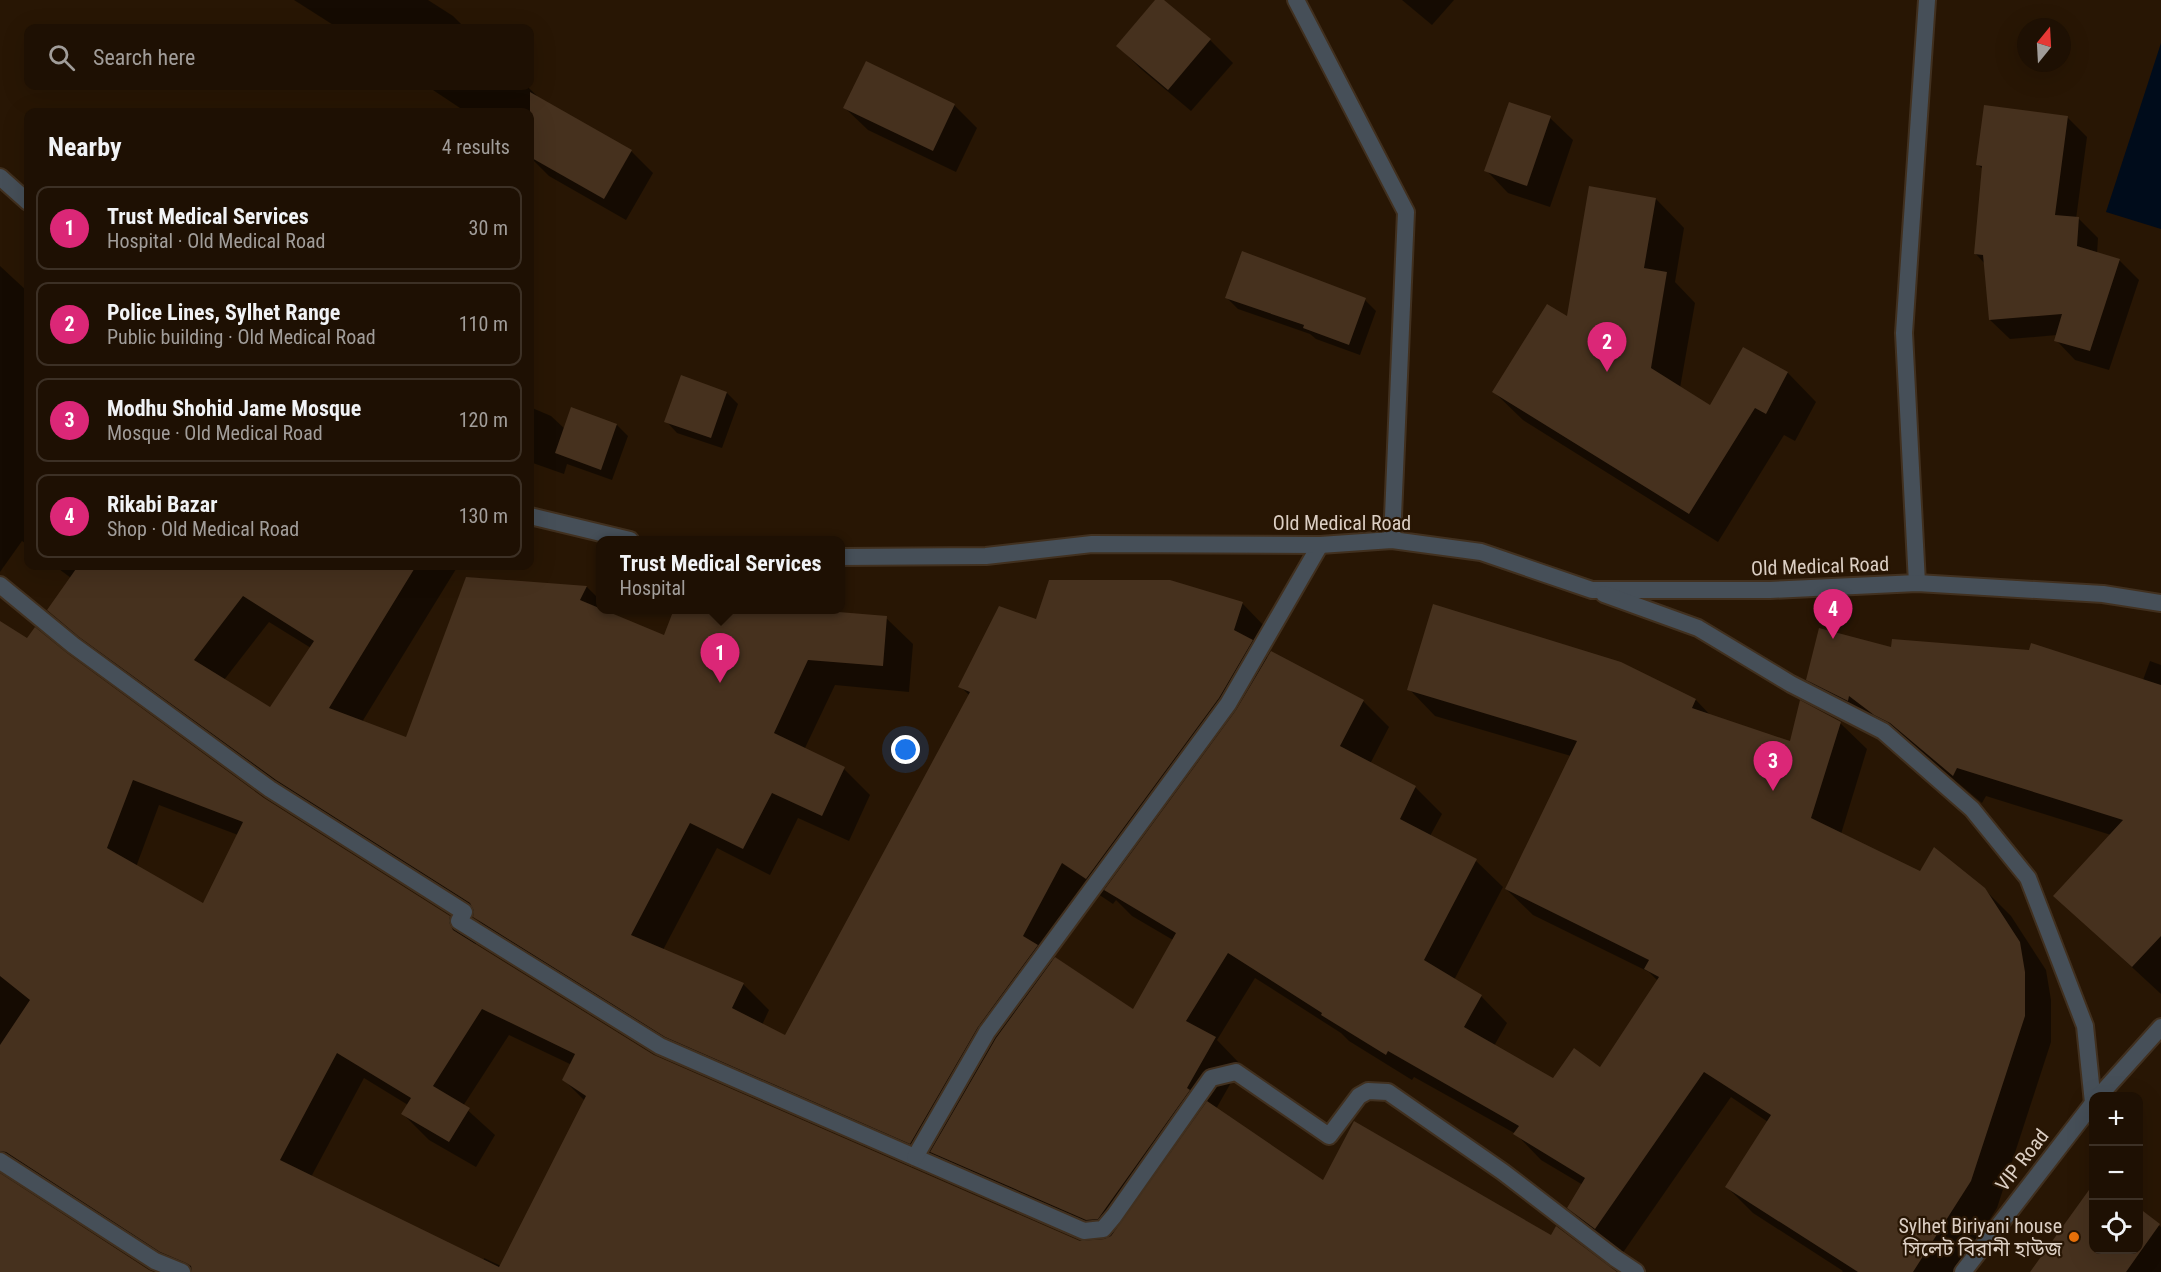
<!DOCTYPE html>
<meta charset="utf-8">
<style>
body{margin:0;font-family:"Roboto Condensed","Noto Sans Bengali",sans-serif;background:#26190d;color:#f1f3f6}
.controls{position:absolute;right:18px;bottom:18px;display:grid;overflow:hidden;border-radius:12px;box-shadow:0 6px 24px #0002}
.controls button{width:54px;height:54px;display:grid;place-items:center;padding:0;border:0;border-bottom:2px solid #3c3025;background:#1e1003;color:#f1f3f6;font:30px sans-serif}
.compass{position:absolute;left:2017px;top:18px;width:54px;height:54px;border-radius:50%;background:#1e1003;box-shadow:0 6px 24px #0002;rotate:18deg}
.you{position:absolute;left:906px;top:750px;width:21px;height:21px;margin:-15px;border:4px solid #fff;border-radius:50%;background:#1a73e8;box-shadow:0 0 0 9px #1a73e833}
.badge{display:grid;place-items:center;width:39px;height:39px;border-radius:50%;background:#db2777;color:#fff;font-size:20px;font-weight:700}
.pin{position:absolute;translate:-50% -50px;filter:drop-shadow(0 2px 3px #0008)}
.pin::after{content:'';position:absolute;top:32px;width:21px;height:18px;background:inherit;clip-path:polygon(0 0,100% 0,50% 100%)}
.popup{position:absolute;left:596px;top:536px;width:249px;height:78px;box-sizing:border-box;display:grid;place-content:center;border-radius:12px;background:#1e1003;filter:drop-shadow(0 2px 4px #0005);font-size:20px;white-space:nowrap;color:#a19d9a}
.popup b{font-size:22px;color:#f1f3f6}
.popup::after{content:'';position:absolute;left:50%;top:100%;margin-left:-12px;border:12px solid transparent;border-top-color:#1e1003}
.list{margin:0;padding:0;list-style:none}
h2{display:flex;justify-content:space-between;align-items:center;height:78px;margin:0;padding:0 24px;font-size:26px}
h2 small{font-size:20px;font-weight:400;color:#a19d9a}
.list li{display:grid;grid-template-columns:39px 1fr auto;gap:18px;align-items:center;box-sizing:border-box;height:84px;margin:0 12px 12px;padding:0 12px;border:2px solid #3c3025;border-radius:12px}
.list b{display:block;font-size:22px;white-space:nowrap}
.list p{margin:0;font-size:20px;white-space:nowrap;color:#a19d9a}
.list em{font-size:20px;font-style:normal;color:#a19d9a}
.icon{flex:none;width:33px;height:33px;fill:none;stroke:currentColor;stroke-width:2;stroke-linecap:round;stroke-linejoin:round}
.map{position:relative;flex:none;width:2161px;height:1272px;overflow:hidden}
.search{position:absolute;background:#1e1003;box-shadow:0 6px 24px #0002;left:24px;top:24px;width:510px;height:66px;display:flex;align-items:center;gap:15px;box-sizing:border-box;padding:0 21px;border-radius:12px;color:#a19d9a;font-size:22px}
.panel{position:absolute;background:#1e1003;box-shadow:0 6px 24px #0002;left:24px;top:108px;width:510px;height:462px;border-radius:12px}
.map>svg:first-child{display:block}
.water{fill:#000c1b}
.shadow{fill:#0007;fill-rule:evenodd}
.building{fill:#46311e;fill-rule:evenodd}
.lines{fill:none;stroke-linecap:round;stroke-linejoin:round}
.minor-casing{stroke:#41301f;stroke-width:20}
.tertiary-casing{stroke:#41301f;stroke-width:20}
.minor{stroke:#464f58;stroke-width:16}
.tertiary{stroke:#464f58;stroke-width:16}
.food-dot{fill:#e8710a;stroke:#281604;stroke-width:2}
.labels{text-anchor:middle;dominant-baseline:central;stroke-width:4.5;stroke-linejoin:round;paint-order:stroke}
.street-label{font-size:20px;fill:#dccfc4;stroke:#281604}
.poi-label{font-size:20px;fill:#dccfc4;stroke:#281604;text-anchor:end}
</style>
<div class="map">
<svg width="2161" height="1272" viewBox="0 0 2161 1272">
<rect width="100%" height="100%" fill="#281604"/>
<!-- water -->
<path class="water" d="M2161,43V229L2106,212Z"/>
<!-- shadow -->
<g class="shadow">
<path d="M294,0H428L453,16L465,28H338Z"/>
<path d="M1157,0H1162L1210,40L1233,63L1191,111L1141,69L1118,46Z"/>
<path d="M1402,0H1454L1432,25Z"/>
<path d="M427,86H527L542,101L631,151L653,173L626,220L549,176L530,157L532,148H530V112H466Z"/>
<path d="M954,105L977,128L956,172L868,130L845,108Z"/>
<path d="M2067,117L2087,137L2076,219H2079L2098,238L2097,254L2119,260L2139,280L2109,370L2075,360L2056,340L2057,335L2010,339L1990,320L1985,264L1976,254L1983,169L1978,165Z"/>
<path d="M1550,118L1573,140L1550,207L1508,193L1486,170Z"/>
<path d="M1656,199L1684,228L1675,282L1695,303L1680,388L1711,407L1744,349L1788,373L1816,402L1795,441L1784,435L1718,542L1523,420L1494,392L1568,319Z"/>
<path d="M0,266L28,292V545L22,541L0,572Z"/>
<path d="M1227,298L1365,300L1376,311L1360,355L1316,339L1310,334L1238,309Z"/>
<path d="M727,393L738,404L722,448L677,433L666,421Z"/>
<path d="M530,407L551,416L565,429L617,425L628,436L612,480L567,464L564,474L530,462Z"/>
<path d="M55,566H453L456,569L362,722L407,739L467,578L587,587L600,600V610H609L612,615L665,637L886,618L913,644L909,692L835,685L804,750L844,769L870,795L849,841L798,818L770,875L717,848L663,950L743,984L769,1010L762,1025L786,1037L970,696L960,686L1037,621L1242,603L1268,630L1262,652L1268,658L1363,701L1389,727L1370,764L1416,788L1442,814L1430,836L1476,861L1503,887L1454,980L1481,996L1507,1023L1494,1046L1553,1080L1601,1069L1658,981L1649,972L1533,915L1506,889L1571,756L1435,716L1409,689L1696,700L1712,717L1791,743L1840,723L1867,749L1841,834L1921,873L1984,889L2011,916L2046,970L2051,1000V1042L1997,1208L1956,1272H1842L1843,1271L1753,1213L1727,1187L1768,1122L1731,1097L1622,1254L1595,1234L1569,1208L1583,1185L1541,1160L1516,1134L1414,1077L1412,1080L1349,1041L1341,1033L1255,978L1217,1040L1241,1065L1216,1109L1323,1182L1609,1272H179L0,1164V622L263,799L449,917L476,943L475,945L654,1056L1080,1242L1102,1241L693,1063L501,943L475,917V915L304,806L108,663L75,636L49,610L71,578ZM269,622L311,648L270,709L224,680ZM159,805L238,835L203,905L136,867ZM1089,888L1113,904L1116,900L1132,916L1173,940L1133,1011L1050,960ZM509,1035L572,1065L564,1080L585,1101L501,1266L484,1258L483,1261L311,1177L364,1078L408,1105L403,1114L429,1140L476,1167L495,1135L463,1106Z"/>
<path d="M1892,649L2143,680L2150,661L2161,665V994L2055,896L2111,835L1986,796L1982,803L1920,751L1836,708L1807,679Z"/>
<path d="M2138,1210L2161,1227V1272H2032L2094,1250H2138Z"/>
</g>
<!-- building -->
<g class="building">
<path d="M1155,0H1164L1211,39L1168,90L1116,46Z"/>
<path d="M866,61L955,104L933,151L843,108Z"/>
<path d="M530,92L632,150L604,199L530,157Z"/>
<path d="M1509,102L1551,116L1527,186L1484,171Z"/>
<path d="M1984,105L2068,116L2055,215L2079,217L2077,246L2120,259L2090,351L2054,341L2062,314L1989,320L1983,255L1974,254L1982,166L1976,165Z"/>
<path d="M1589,186L1656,198L1644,268L1667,272L1651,368L1710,405L1743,347L1788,372L1766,414L1755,408L1689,514L1492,392L1547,304L1567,316Z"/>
<path d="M1242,251L1366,298L1349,345L1303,328L1304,325L1225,298Z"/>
<path d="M681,375L727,392L711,438L664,422Z"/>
<path d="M571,407L617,424L601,470L555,453Z"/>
<path d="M78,566H416L329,708L406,737L466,577L587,586L580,600L664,635L674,609H755L814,613V610L887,616L883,666L808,660L774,733L845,767L822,816L772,793L743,849L690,823L631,935L744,983L732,1008L785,1035L970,692L958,687L999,606L1036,619L1049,580H1170L1243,602L1234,630L1253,640L1219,698L1086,879L1062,863L1023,936L1038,945L978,1027L910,1144L665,1037L473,917L474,911L470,903L276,780L79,637L47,610ZM243,596L314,641L270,707L194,660Z"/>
<path d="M1433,604L1621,662L1696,699L1692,708L1790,741L1800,700L1841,722L1811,818L1920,871L1934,847L1985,888L2020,942L2025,972V1016L1971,1181L1913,1272H1858L1725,1187L1771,1115L1704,1072L1595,1229L1567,1208L1585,1178L1513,1134L1519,1126L1388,1051L1386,1055L1321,1015L1322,1013L1228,953L1186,1021L1216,1037L1187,1088L1190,1090L1098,1219L1086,1220L930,1152L996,1038L1055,957L1133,1009L1176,933L1104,890L1236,710L1271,651L1364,700L1340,746L1416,786L1400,819L1477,859L1424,960L1482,995L1464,1027L1553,1078L1574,1048L1600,1067L1659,977L1644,969L1649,960L1505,889L1577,741L1407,690Z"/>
<path d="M0,621L27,638L35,627L67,653L264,798L450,916L449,922L453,930L654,1055L1080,1241L1104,1239L1111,1236L1207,1101L1323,1180L1354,1121L1551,1235L1556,1226L1617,1272H192L191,1266L186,1263L160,1252L6,1152L0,1151V1045L30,1000L0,976ZM133,780L243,822L203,903L107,848ZM482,1009L575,1054L562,1080L586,1096L499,1267L280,1160L337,1053L411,1098L401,1114L449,1142L470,1108L433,1086Z"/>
<path d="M1819,628L1891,647L1892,639L2029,650L2031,643L2161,685V936L2132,967L2053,896L2123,820L1957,768L1953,776L1890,723L1874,715L1849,696L1848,701L1806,680Z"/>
<path d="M0,1173L149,1270L154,1272H0Z"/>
<path d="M2094,1183V1250H2139V1208L2160,1224L2126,1272H2030Z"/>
</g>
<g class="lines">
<!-- minor casing -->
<g class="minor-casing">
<g id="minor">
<path d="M1296,0L1406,212L1392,540"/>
<path d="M1917,583L1904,333L1927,0"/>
<path d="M0,585L73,645L270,789L464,912L459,921L660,1046L1084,1231L1103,1229L1114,1216L1211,1078L1236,1072L1329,1136L1359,1096L1368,1091L1388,1092L1503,1172L1615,1258L1636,1272"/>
<path d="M915,1157L987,1032L1228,704L1320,545"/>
<path d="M0,1161L155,1261L182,1272"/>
</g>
</g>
<!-- tertiary casing -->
<g class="tertiary-casing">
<g id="tertiary">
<path d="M0,177L28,202"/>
<path d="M530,516L630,540"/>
<path d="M840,557L986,556L1092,544L1320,545L1392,540L1481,552L1592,590H1770L1917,583L2103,594L2161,603"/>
<path d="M1604,594L1698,628L1791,684L1883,731L1972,809L2028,878L2085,1026L2093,1103"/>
<path d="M2099,1096L2161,1027"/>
<path d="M1963,1272L2094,1102"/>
</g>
</g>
<!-- minor -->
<use href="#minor" class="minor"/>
<!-- tertiary -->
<use href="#tertiary" class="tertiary"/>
</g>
<!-- markers -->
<circle class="food-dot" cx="2074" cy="1237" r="6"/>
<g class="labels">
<!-- street labels -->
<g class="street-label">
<text x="1342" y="523">Old Medical Road</text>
<text transform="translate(1820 566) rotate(-2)">Old Medical Road</text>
<text transform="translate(2022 1160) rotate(-52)">VIP Road</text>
</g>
<!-- poi labels -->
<g class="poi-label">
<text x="2062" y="1226">Sylhet Biriyani house<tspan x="2062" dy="23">সিলেট বিরানী হাউজ</tspan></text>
</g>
</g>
</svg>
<div class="controls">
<button>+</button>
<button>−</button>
<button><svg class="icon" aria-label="locate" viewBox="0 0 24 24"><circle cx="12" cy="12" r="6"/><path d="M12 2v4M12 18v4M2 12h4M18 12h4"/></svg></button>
</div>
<svg class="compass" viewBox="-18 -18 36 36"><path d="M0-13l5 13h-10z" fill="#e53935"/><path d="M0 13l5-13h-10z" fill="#a19d9a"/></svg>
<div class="you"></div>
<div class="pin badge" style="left:720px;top:683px">1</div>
<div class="popup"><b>Trust Medical Services</b>Hospital</div>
<div class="pin badge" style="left:1607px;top:372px">2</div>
<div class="pin badge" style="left:1773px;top:791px">3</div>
<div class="pin badge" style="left:1833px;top:639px">4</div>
<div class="search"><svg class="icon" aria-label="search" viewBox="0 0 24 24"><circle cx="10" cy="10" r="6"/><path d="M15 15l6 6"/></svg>Search here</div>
<section class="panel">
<h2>Nearby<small>4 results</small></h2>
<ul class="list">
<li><span class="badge">1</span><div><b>Trust Medical Services</b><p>Hospital · Old Medical Road</p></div><em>30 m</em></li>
<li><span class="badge">2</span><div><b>Police Lines, Sylhet Range</b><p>Public building · Old Medical Road</p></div><em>110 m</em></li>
<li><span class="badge">3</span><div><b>Modhu Shohid Jame Mosque</b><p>Mosque · Old Medical Road</p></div><em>120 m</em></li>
<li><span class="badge">4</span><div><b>Rikabi Bazar</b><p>Shop · Old Medical Road</p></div><em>130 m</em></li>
</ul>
</section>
</div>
